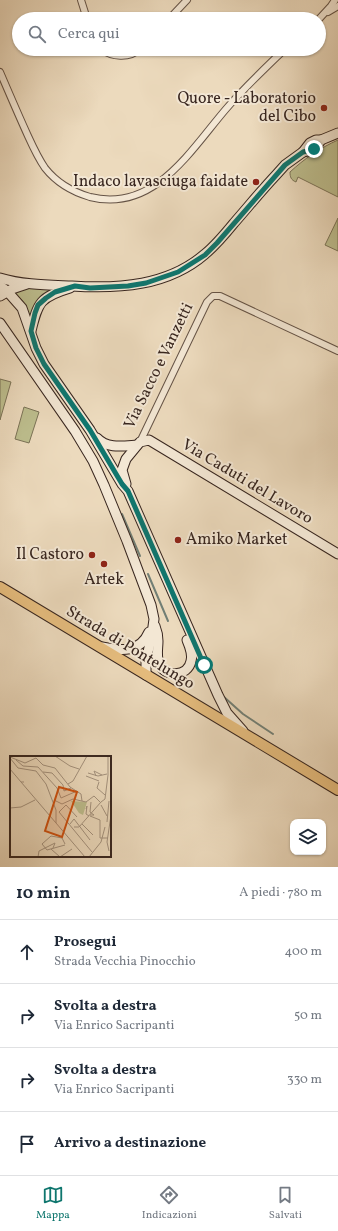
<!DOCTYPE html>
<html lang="it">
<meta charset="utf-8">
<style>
body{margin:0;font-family:Vollkorn,serif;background:#f6f6f7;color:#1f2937}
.controls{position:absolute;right:12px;bottom:12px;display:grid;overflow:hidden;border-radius:8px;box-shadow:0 1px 3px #0004}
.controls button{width:36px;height:36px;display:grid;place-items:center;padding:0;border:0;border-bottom:1px solid #e0e1e3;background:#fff;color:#1f2937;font:20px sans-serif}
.stop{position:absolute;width:12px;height:12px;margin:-9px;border:3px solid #0f766e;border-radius:50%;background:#fff}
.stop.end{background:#0f766e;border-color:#fff;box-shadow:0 1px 4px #0008}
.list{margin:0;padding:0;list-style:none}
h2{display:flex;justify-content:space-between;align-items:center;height:52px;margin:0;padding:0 16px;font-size:17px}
h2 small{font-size:13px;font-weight:400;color:#747a83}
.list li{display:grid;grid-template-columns:26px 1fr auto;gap:12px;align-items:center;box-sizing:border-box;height:64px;padding:0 16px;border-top:1px solid #e0e1e3}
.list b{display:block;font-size:15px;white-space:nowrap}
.list p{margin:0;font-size:13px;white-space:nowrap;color:#747a83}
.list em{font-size:13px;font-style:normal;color:#747a83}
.icon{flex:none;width:22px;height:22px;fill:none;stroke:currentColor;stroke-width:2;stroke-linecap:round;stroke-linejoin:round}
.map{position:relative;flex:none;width:338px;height:867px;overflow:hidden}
.search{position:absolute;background:#fff;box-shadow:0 1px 3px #0004;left:12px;right:12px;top:12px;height:44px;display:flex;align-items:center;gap:10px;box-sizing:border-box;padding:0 14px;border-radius:22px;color:#747a83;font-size:15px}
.sheet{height:308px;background:#fff}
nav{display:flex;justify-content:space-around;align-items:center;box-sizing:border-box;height:56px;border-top:1px solid #e0e1e3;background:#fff;font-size:11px;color:#747a83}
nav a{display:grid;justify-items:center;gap:2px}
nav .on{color:#0f766e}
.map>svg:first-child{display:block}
.green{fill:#bdbe8e;stroke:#7a7256}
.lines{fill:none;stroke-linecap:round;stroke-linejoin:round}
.stream{stroke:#727f75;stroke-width:2}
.street-casing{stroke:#655346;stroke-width:8}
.secondary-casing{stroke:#38261f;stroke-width:11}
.primary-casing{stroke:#38261f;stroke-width:12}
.street{stroke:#f3e7d4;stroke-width:6}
.secondary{stroke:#f3e7d4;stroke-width:9}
.primary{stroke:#e6bd7e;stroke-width:10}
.route{stroke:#0f766e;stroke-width:5}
.poi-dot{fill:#8f2418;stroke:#f3e7d4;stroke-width:1.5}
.labels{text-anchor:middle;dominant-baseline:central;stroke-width:4;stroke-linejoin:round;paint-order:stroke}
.poi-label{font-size:16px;fill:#38261f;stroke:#f3e7d4;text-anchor:end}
.street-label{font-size:16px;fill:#38261f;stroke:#f3e7d4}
.inset-road{fill:none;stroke:#a4927e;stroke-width:1}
.view{fill:#ce510f;fill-opacity:0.15;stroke:#ce510f;stroke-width:2}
.inset-edge{fill:none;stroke:#38261f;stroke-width:2}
</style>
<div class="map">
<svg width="338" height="867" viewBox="0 0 338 867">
<rect width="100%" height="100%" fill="#ecdabd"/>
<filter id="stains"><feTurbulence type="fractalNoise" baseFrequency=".005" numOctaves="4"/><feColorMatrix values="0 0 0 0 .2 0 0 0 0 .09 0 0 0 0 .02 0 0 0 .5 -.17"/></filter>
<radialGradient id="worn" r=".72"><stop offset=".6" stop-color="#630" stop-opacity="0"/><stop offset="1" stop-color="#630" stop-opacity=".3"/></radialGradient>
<!-- green -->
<g class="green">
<path d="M338,140V197L298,177L296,182C291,180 290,177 290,172C304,159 320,148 338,140Z"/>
<path d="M338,218V251L325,245Z"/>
<path d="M24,288L54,289L31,317L22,300L13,292Z"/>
<path d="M0,379L11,382L0,420Z"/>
<path d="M24,407L39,412L29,443L15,439Z"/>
</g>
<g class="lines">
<!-- stream -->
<g class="stream">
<path d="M122,514L140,556"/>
<path d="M148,574L168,621"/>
<path d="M224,697L243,714L273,734"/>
</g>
<!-- street casing -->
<g class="street-casing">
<g id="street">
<path d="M81,0L87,19"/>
<path d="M328,12L338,6"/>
<path d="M169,19L187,0"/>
<path d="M319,19L331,6L335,0"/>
<path d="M100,49C112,57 129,59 140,49"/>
<path d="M0,72C9,93 18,114 28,136C33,147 38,158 45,168C56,182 73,192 90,197C154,213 190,151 226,109C244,88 265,68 285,49"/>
<path d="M140,442L207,302L213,296H220L338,351"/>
</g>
</g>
<!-- secondary casing -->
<g class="secondary-casing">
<g id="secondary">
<path d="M303,152C311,151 317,148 321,140"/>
<path d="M0,278C23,285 48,285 72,286C119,289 168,286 205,254C216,245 225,234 234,223C248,207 261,191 276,175L285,165L303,152L310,143L316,140H321L338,133"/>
<path d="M0,286L7,291L22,308L36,348L44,364L90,430L122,484L128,491L218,695L227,713L243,731"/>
<path d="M0,296L12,289L27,284"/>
<path d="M0,323L75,431L93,461L104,485L127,541L151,605L154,619L152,634L146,661V675"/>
<path d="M31,331C38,302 40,297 70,288"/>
<path d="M97,438C107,449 123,446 137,445"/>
<path d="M126,484L122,470L126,459L140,442L149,440L338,554"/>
<path d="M155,626C157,631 158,636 158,641C158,648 156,656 159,663C164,678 188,677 191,661C193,654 190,647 187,640"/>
<path d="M102,647C121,651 140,653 149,632"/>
</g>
</g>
<!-- primary casing -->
<g class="primary-casing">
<path id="primary" d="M0,587L338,790"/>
</g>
<!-- street -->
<use href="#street" class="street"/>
<!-- secondary -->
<use href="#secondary" class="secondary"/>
<!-- primary -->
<use href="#primary" class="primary"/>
</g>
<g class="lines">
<!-- route -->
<path class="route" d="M204,665L128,491L122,484L90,430L44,364L36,348L31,331L35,313L38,305L46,298L55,292L75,286L90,288L128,286L146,283L178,272L205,255L217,243L285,165L303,152L314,149"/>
</g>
<!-- markers -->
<g class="poi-dot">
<circle cx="324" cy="108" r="4"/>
<circle cx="256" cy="182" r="4"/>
<circle cx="178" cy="540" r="4"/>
<circle cx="92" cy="555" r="4"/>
<circle cx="104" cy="564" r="4"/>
</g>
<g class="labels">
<!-- poi labels -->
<g class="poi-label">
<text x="316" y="99">Quore - Laboratorio<tspan x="316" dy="18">del Cibo</tspan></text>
<text x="248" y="182">Indaco lavasciuga faidate</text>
<text x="186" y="540" text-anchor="start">Amiko Market</text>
<text x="84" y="555">Il Castoro</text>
<text x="104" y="580" text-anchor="middle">Artek</text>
</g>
<!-- street labels -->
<g class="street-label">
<text transform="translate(159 366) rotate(-64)">Via Sacco e Vanzetti</text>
<text transform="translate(247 482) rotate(31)">Via Caduti del Lavoro</text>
<text transform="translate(130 648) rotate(31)">Strada di Pontelungo</text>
</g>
</g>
<!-- overview -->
<g transform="translate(10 756)">
<rect width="101" height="101" fill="#ecdabd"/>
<path d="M61,45L77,46L73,59L69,57Z" fill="#bdbe8e"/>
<path class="inset-road" d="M45,0L60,10L69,13M0,1L15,7L26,2L33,9L45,12L60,31L71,38L72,45M0,2L8,12L26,15L36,28L46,54V67M6,4L13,10L28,11L47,32L51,42L67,35M0,13L11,26H14M33,16L42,17L53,29L54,35L61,32M78,17L88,20L97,18M98,19V0M76,20L89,25M86,20L84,15L92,19M11,26L75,101M89,26L87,32L95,39M58,28L63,25L77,0M44,44L52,48L63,43L76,46L84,40L90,46M91,46L95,43L98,19M91,49L97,60M0,52L11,51L25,44M76,53L77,50L76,58L79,60M49,56L82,96M49,56L56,49L67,61M80,59H84L80,56L81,46M80,60L90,64V82H98M97,66L99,45M60,68L64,63L80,84M72,68L83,79M64,71H69L91,46M55,89L37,94L32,88L41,80L52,82L55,88M41,93L50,101M99,95L97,86L101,59M28,101L29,95L45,87L43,92M50,101L62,93M79,101L91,86L95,71"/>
<path class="view" d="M49,31L67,36L52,81L35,75Z"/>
<rect width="101" height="101" class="inset-edge"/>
</g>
<rect width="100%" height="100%" filter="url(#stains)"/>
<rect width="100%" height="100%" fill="url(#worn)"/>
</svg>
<div class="controls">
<button><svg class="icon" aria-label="layers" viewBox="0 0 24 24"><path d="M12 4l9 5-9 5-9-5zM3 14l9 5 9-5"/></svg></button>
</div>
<div class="stop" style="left:204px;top:665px"></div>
<div class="stop end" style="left:314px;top:149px"></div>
<div class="search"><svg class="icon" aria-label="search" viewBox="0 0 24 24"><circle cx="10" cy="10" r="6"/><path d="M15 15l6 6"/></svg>Cerca qui</div>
</div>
<section class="sheet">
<h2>10 min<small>A piedi · 780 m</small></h2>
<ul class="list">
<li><svg class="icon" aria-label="ahead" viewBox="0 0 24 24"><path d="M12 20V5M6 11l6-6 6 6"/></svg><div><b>Prosegui</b><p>Strada Vecchia Pinocchio</p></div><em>400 m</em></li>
<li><svg class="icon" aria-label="right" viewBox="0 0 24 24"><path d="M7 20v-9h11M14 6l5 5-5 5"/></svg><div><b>Svolta a destra</b><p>Via Enrico Sacripanti</p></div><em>50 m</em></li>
<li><svg class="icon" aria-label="right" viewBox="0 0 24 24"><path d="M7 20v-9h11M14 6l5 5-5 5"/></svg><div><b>Svolta a destra</b><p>Via Enrico Sacripanti</p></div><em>330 m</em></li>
<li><svg class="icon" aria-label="arrive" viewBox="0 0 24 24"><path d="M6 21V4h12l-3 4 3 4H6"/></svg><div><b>Arrivo a destinazione</b></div></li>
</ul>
</section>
<nav>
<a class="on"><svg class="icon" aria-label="map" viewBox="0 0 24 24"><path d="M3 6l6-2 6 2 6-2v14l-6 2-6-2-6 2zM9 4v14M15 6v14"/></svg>Mappa</a>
<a><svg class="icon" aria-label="directions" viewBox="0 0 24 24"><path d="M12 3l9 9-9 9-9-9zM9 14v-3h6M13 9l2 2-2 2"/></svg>Indicazioni</a>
<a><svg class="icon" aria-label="saved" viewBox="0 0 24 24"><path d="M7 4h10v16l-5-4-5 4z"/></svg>Salvati</a>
</nav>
